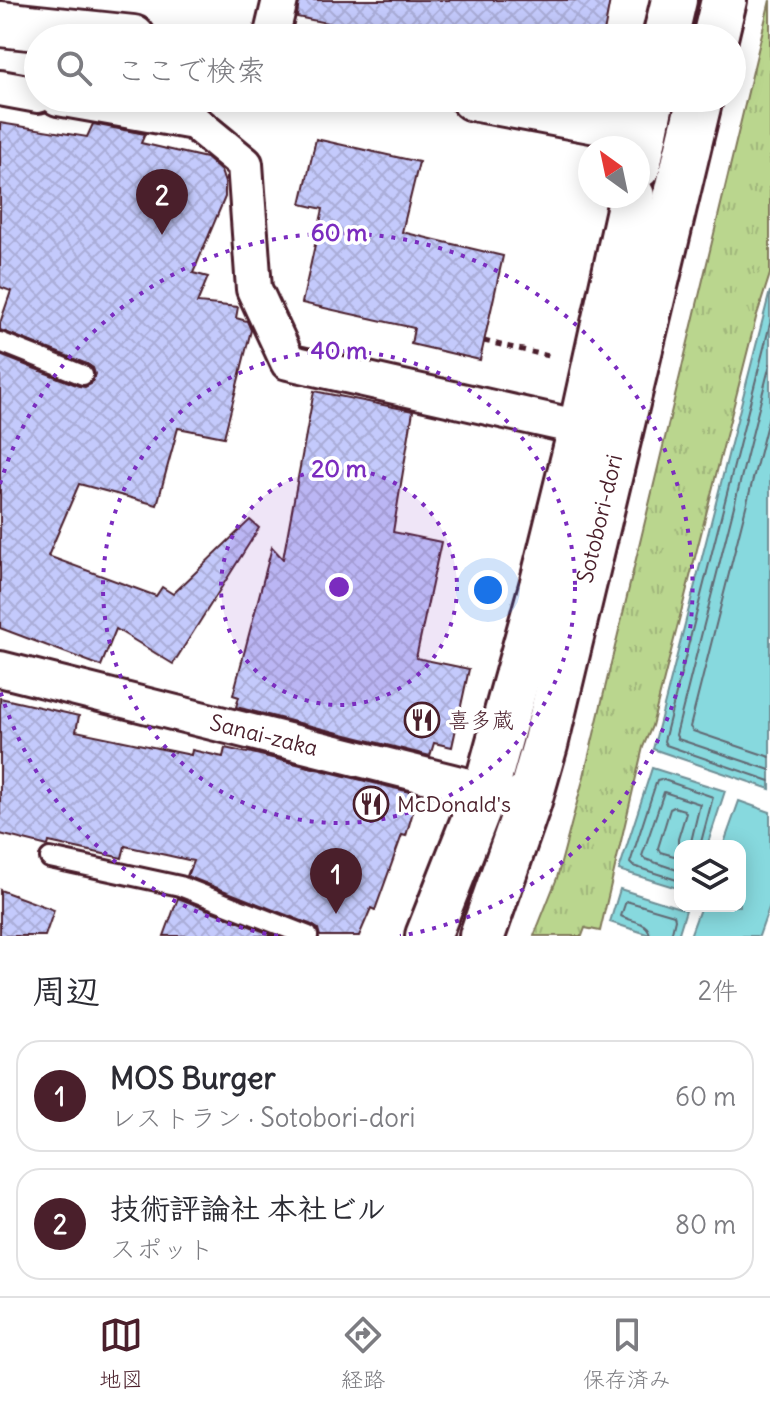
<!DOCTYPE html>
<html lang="ja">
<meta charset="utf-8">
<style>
body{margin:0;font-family:Delius,"Klee One",sans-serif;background:#f7f7f7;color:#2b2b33}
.controls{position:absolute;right:24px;bottom:24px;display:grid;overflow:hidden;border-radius:16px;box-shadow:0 4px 20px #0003}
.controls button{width:72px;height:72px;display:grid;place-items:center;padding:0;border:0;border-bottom:2px solid #e1e1e2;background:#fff;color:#2b2b33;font:40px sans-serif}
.compass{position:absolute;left:578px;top:136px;width:72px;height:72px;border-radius:50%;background:#fff;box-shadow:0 4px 20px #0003;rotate:327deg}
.you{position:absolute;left:488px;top:590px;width:28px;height:28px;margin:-20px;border:6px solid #fff;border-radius:50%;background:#1a73e8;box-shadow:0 0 0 12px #1a73e833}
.badge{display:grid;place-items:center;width:52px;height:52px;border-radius:50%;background:#4a1f2b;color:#fff;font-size:26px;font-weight:700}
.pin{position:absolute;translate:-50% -66px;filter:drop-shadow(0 2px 4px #0008)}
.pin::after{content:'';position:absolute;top:42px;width:28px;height:24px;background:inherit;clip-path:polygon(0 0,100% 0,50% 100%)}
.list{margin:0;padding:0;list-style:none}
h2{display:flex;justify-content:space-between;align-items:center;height:104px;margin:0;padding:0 32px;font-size:34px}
h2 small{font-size:26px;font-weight:400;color:#7c7c81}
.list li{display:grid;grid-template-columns:52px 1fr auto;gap:24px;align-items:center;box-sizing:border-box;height:112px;margin:0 16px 16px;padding:0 16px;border:2px solid #e1e1e2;border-radius:24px}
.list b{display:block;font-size:30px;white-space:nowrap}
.list p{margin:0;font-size:26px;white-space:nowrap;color:#7c7c81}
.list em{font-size:26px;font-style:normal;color:#7c7c81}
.icon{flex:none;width:44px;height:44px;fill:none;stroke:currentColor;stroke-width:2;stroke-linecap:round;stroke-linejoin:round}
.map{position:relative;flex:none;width:770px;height:936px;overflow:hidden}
.search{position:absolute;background:#fff;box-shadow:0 4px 20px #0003;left:24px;right:24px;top:24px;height:88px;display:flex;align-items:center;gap:20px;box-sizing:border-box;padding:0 28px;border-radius:44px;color:#7c7c81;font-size:30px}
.sheet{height:360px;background:#fff}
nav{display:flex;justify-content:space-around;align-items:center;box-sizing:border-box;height:112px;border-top:2px solid #e1e1e2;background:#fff;font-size:22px;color:#7c7c81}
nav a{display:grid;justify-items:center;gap:4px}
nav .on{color:#4a1f2b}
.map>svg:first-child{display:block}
.grass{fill:url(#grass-tufts);stroke:#827a5c;stroke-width:2}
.water{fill:#87d9de;stroke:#6f8f96;stroke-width:2}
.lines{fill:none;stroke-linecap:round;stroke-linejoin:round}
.shore{stroke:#626973;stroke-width:2}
.building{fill:url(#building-cross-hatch);stroke:#4a1f2b;stroke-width:2}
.lane-casing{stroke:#4a1f2b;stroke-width:24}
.street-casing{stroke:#4a1f2b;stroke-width:40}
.secondary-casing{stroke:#4a1f2b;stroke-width:50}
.path{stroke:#4a1f2b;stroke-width:5;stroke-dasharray:6 6;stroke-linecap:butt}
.lane{stroke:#fff;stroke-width:18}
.street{stroke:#fff;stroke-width:34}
.secondary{stroke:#fff;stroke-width:44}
.ring{fill:none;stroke:#7b2cbf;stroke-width:4;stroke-dasharray:4 8}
.labels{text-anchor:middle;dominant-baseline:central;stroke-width:7;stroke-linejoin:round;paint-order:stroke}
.street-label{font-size:22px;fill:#4a1f2b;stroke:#fff}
.poi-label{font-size:22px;fill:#4a1f2b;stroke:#fff;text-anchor:start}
.centre{fill:#7b2cbf;stroke:#fff;stroke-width:4}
.ring-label{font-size:24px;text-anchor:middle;font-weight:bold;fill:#7b2cbf;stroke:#fff;stroke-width:7;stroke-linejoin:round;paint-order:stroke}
</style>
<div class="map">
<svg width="770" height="936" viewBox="0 0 770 936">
<defs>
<pattern id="grass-tufts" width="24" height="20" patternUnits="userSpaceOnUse" patternTransform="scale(2)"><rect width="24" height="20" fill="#bad68e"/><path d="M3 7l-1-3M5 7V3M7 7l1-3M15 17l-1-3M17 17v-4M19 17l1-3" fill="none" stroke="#a1b77b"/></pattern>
<pattern id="building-cross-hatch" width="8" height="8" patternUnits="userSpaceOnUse" patternTransform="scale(2)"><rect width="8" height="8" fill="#c4cafc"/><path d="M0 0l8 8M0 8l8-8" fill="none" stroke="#aaadd8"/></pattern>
</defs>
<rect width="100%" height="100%" fill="#fff"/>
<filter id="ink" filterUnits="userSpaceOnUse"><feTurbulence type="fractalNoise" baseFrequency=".0125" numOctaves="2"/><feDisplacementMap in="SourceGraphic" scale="16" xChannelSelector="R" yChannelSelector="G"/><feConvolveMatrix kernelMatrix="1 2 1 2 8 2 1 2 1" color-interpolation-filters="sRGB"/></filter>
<g filter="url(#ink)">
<!-- grass -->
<path class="grass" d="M770,0V274L756,318L652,726L643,747L600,931L585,928L582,936H534L557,878L584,776Z"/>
<!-- water -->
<g class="water">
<path d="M770,291V789L653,749Z"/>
<path d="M652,768L725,791L707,846H680V889L619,870Z"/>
<path d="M739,801L770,812V905L759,936H690L701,906H740V846H723Z"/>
<path d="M620,889L686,910L678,936H653L610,922Z"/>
</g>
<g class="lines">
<!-- shore -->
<g class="shore">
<path d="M770,324L664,741L666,745L770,781"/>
<path d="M770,364L676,735L678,739L770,770"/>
<path d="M770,412L690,727L693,731L770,757"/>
<path d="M674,807L684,810L686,813L678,839V853L674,856L660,852L658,848L670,809Z"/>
<path d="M680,871L645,859L642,856L664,792L700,804L690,846"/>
<path d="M680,881L633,866L630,863L657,780L661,779L713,797L700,846"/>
<path d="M650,936C649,921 632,922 621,916L626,901L674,915L675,919L671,936"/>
</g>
</g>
<!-- building -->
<g class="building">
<path d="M299,0H610L603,38H400L297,17Z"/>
<path d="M0,123L87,137L93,124L145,134L141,143L206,158L221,171L225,183V197L193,273L208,277L197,303L238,307L236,318L247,321L251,330L224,437L178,428L157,505L79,484L48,556L156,596L162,587L173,594L250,520L259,528L173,664L116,629L101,666L0,628V355L79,386L85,387L91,384L95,374L93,368L87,364L0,330V323L11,291L0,287Z"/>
<path d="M316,139L419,162L402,232L503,256L480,360L411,344L414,328L302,303L323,209L301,204Z"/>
<path d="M314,391L413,411L393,532L441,542L416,658L469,669L452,747L434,743L430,756L236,707L239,697L233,695L272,547L283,559Z"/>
<path d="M0,698L79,716L76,731L191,755L192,750L223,757L225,748L247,753L248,752L418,794L406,836L402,835L375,910L371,908L359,936H320L318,929L312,925L187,876L193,861L125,846L122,858L49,842L48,846L0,834Z"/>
<path d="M0,890L54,910L45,936H0Z"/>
<path d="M178,898L275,936H164Z"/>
</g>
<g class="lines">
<!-- lane casing -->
<g class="lane-casing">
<g id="lane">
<path d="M0,342L83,375"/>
<path d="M50,858L180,886L308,936"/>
</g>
</g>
<!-- street casing -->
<g class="street-casing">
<g id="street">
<path d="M271,38L280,0"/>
<path d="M0,88L38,95"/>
<path d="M58,98L194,122L245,164L254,289L288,362L581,428"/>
<path id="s1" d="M0,669L508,796"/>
</g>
</g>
<!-- secondary casing -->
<g class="secondary-casing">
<g id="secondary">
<path d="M0,24L133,38"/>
<path d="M665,38L674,0"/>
<path d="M715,38L724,0"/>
<path d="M473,98L645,130"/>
<path d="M638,166L652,98"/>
<path d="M428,936L486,789L542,586L581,428L632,196"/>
<path id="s2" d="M482,936L529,801L545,745L700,98"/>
</g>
</g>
<!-- path -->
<path class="path" d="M484,341L553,357"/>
<!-- lane -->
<use href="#lane" class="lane"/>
<!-- street -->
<use href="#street" class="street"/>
<!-- secondary -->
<use href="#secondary" class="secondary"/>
</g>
</g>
<!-- distance rings -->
<circle cx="339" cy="587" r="118" fill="#7b2cbf" fill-opacity=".12"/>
<g class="ring">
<circle cx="339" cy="587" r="118"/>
<circle cx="339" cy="587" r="236"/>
<path d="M278 936A354 354 0 0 1 0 690M0 484A354 354 0 1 1 400 936"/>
</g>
<!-- icons -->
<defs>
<g id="restaurant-ring" transform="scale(1.8)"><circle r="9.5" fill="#fff" stroke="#4a1f2b" stroke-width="1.5"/><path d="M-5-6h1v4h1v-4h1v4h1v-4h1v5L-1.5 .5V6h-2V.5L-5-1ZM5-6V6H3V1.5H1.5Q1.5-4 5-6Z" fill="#4a1f2b"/></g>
</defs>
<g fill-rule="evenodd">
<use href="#restaurant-ring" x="422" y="720"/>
<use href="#restaurant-ring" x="371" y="804"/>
</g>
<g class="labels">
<!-- street labels -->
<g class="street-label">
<text stroke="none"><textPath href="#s2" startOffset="434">Sotobori-dori</textPath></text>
<text stroke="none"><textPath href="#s1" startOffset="272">Sanai-zaka</textPath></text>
</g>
<!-- poi labels -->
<g class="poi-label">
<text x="448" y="720">喜多蔵</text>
<text x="397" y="804">McDonald's</text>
</g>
</g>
<circle cx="339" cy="587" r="12" class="centre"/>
<g class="ring-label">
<text x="339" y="241">60 m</text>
<text x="339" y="359">40 m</text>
<text x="339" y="477">20 m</text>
</g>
</svg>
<div class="controls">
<button><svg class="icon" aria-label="layers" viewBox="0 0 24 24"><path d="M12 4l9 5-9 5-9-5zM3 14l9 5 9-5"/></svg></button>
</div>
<svg class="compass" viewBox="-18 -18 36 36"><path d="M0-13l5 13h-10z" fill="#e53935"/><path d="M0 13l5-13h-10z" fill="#7c7c81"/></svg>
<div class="you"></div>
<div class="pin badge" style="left:336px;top:914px">1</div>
<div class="pin badge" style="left:162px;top:235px">2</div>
<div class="search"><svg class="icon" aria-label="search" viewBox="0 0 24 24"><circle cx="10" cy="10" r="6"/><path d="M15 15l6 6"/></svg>ここで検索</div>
</div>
<section class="sheet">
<h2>周辺<small>2件</small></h2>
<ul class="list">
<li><span class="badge">1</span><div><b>MOS Burger</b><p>レストラン · Sotobori-dori</p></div><em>60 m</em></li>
<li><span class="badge">2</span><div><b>技術評論社 本社ビル</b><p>スポット</p></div><em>80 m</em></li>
</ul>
</section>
<nav>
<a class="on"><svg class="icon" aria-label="map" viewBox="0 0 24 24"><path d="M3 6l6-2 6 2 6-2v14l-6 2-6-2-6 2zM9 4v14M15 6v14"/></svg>地図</a>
<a><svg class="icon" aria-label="directions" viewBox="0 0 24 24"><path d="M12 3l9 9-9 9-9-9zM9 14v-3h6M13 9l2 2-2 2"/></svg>経路</a>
<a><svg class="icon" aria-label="saved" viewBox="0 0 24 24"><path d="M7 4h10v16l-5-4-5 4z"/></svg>保存済み</a>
</nav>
